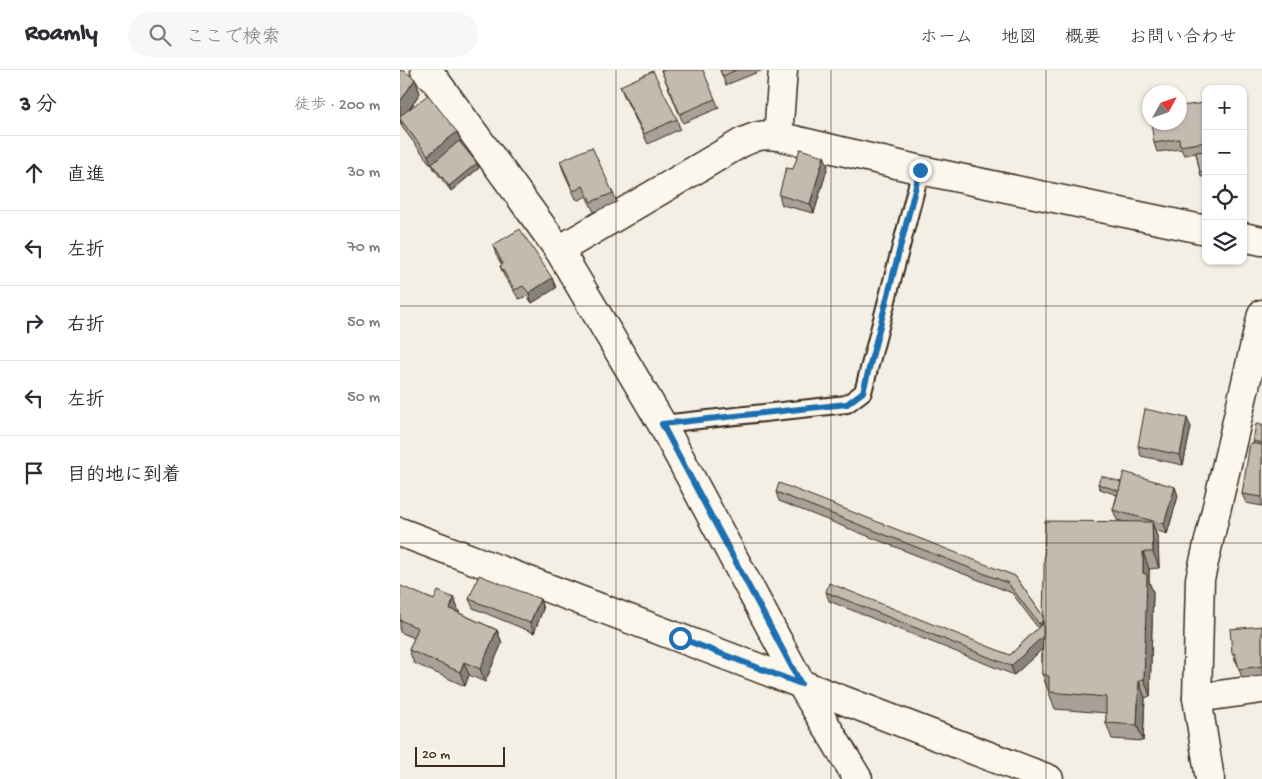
<!DOCTYPE html>
<html lang="ja">
<meta charset="utf-8">
<style>
body{margin:0;font-family:"Gochi Hand","Klee One",sans-serif;background:#f7f7f7;color:#2b2b33}
.controls{position:absolute;right:15px;top:15px;display:grid;overflow:hidden;border-radius:10px;box-shadow:0 1px 4px #0004}
.controls button{width:45px;height:45px;display:grid;place-items:center;padding:0;border:0;border-bottom:1px solid #e1e1e2;background:#fff;color:#2b2b33;font:25px sans-serif}
.compass{position:absolute;left:742px;top:15px;width:45px;height:45px;border-radius:50%;background:#fff;box-shadow:0 1px 4px #0004;rotate:50deg}
.scale{position:absolute;left:15px;bottom:12px;width:90px;box-sizing:border-box;padding-left:5px;border:2px solid #3b2a1e;border-top:0;font-size:14px;line-height:18px;white-space:nowrap;color:#3b2a1e;-webkit-text-stroke:4px #fbf7ec;paint-order:stroke}
.stop{position:absolute;width:15px;height:15px;margin:-11px;border:4px solid #1f6fb2;border-radius:50%;background:#fff}
.stop.end{background:#1f6fb2;border-color:#fff;box-shadow:0 1px 5px #0008}
.list{margin:0;padding:0;list-style:none}
h2{display:flex;justify-content:space-between;align-items:center;height:65px;margin:0;padding:0 20px;font-size:21px}
h2 small{font-size:16px;font-weight:400;color:#7c7c81}
.list li{display:grid;grid-template-columns:32px 1fr auto;gap:15px;align-items:center;box-sizing:border-box;height:75px;padding:0 20px;border-top:1px solid #e1e1e2}
.list b{display:block;font-size:19px;white-space:nowrap}
.list em{font-size:16px;font-style:normal;color:#7c7c81}
.icon{flex:none;width:28px;height:28px;fill:none;stroke:currentColor;stroke-width:2;stroke-linecap:round;stroke-linejoin:round}
.map{position:relative;flex:none;width:862px;height:709px;overflow:hidden}
header{display:flex;align-items:center;gap:30px;box-sizing:border-box;height:70px;padding:0 25px;background:#fff;border-bottom:1px solid #e1e1e2}
header strong{font-size:24px}
nav{display:flex;gap:28px;margin-inline-start:auto;font-size:18px}
.search{width:350px;height:45px;background:#f7f7f7;display:flex;align-items:center;gap:12px;box-sizing:border-box;padding:0 18px;border-radius:28px;color:#7c7c81;font-size:19px}
main{display:flex}
aside{flex:1;background:#fff}
.map>svg:first-child{display:block}
.lines{fill:none;stroke-linecap:round;stroke-linejoin:round}
.lane-casing{stroke:#3b2a1e;stroke-width:20}
.street-casing{stroke:#3b2a1e;stroke-width:31}
.secondary-casing{stroke:#3b2a1e;stroke-width:31}
.lane{stroke:#fbf7ec;stroke-width:16}
.street{stroke:#fbf7ec;stroke-width:28}
.secondary{stroke:#fbf7ec;stroke-width:28}
.wall{fill:#a8a197;stroke:#3b2a1e}
.shaded-wall{fill:#88837b;stroke:#3b2a1e}
.building{fill:#c3bbb0;stroke:#3b2a1e}
.route{stroke:#1f6fb2;stroke-width:6}
.grid{fill:none;stroke:#3b2a1e;stroke-width:1;stroke-opacity:0.55}
</style>
<header>
<strong>Roamly</strong>
<div class="search"><svg class="icon" aria-label="search" viewBox="0 0 24 24"><circle cx="10" cy="10" r="6"/><path d="M15 15l6 6"/></svg>ここで検索</div>
<nav><a>ホーム</a><a>地図</a><a>概要</a><a>お問い合わせ</a></nav>
</header>
<main>
<aside>
<h2>3 分<small>徒歩 · 200 m</small></h2>
<ul class="list">
<li><svg class="icon" aria-label="ahead" viewBox="0 0 24 24"><path d="M12 20V5M6 11l6-6 6 6"/></svg><div><b>直進</b></div><em>30 m</em></li>
<li><svg class="icon" aria-label="left" viewBox="0 0 24 24"><path d="M17 20v-9H6M10 6l-5 5 5 5"/></svg><div><b>左折</b></div><em>70 m</em></li>
<li><svg class="icon" aria-label="right" viewBox="0 0 24 24"><path d="M7 20v-9h11M14 6l5 5-5 5"/></svg><div><b>右折</b></div><em>50 m</em></li>
<li><svg class="icon" aria-label="left" viewBox="0 0 24 24"><path d="M17 20v-9H6M10 6l-5 5 5 5"/></svg><div><b>左折</b></div><em>50 m</em></li>
<li><svg class="icon" aria-label="arrive" viewBox="0 0 24 24"><path d="M6 21V4h12l-3 4 3 4H6"/></svg><div><b>目的地に到着</b></div></li>
</ul>
</aside>
<div class="map">
<svg width="862" height="709" viewBox="0 0 862 709">
<rect width="100%" height="100%" fill="#f3efe4"/>
<filter id="ink" filterUnits="userSpaceOnUse"><feTurbulence type="fractalNoise" baseFrequency=".02" numOctaves="2"/><feDisplacementMap in="SourceGraphic" scale="10" xChannelSelector="R" yChannelSelector="G"/><feConvolveMatrix kernelMatrix="1 2 1 2 8 2 1 2 1" color-interpolation-filters="sRGB"/></filter>
<g filter="url(#ink)">
<g class="lines">
<!-- lane casing -->
<g class="lane-casing">
<path id="lane" d="M262,354L447,334L463,322L521,100"/>
</g>
<!-- street casing -->
<g class="street-casing">
<g id="street">
<path d="M25,0L35,10L159,180L262,354L401,614L458,709"/>
<path d="M378,66L383,0"/>
<path d="M843,167L862,171"/>
<path d="M159,180L341,73C356,66 361,64 378,66L521,100L806,160"/>
<path d="M401,614L649,709"/>
<path d="M797,628L862,619"/>
<path d="M810,709L797,628L800,509L862,244"/>
</g>
</g>
<!-- secondary casing -->
<g class="secondary-casing">
<path id="secondary" d="M0,462L401,614"/>
</g>
<!-- lane -->
<use href="#lane" class="lane"/>
<!-- street -->
<use href="#street" class="street"/>
<!-- secondary -->
<use href="#secondary" class="secondary"/>
</g>
<!-- wall -->
<g class="wall">
<path d="M0,0L15,9L20,23L9,39L57,62L61,71L60,72L79,98L51,121L34,99L32,94L31,95L2,57L1,52L0,54Z"/>
<path d="M261,0L315,29L319,38L283,53Z"/>
<path d="M320,0H363L326,15Z"/>
<path d="M220,16L277,49L280,59L248,74L224,26Z"/>
<path d="M806,33V106L801,107L800,102L796,83L784,85L781,79L757,82L754,73Z"/>
<path d="M424,86L428,96L414,143L382,135L379,125Z"/>
<path d="M160,91L213,123L217,132L194,142L186,126L180,130L176,129L163,100Z"/>
<path d="M93,175L152,208L156,218L132,233L127,226L119,229L104,206L100,196L102,195L96,185Z"/>
<path d="M862,355V436L846,433L842,424L854,374L853,371Z"/>
<path d="M791,357L783,395L741,386L738,376Z"/>
<path d="M698,414L775,417L778,426L767,464L755,460L758,469L759,498L749,499V512L753,522L750,626L745,628L743,671L712,669L706,653V643L655,639L642,604V579L614,605L429,531L426,522L610,585L638,558L612,523L379,431L376,422L615,506L643,546L725,452L717,450L713,440L717,425L700,419Z"/>
<path d="M0,517L34,530L54,528L59,542V543L97,560L102,573L85,612L69,605L65,616L14,593L9,580L14,568L0,562Z"/>
<path d="M69,529H140L143,539L134,563L73,538Z"/>
<path d="M862,556V606L842,608L837,593L836,592L832,583Z"/>
</g>
<!-- shaded-wall -->
<g class="shaded-wall">
<path d="M15,9L20,23L2,51L0,49V32Z"/>
<path d="M57,62L61,71L31,95L28,85Z"/>
<path d="M424,86L428,96L414,143L410,134Z"/>
<path d="M77,93L79,98L51,121L49,116Z"/>
<path d="M152,208L156,218L132,233L129,223Z"/>
<path d="M787,348L791,357L783,395L780,385Z"/>
<path d="M775,417L778,426L767,464L764,454Z"/>
<path d="M752,452L758,469L759,498L753,482Z"/>
<path d="M743,482L749,499V512L753,522L750,626L744,609L743,503Z"/>
<path d="M54,528L59,542L55,553L50,539Z"/>
<path d="M140,529L143,539L134,563L130,553Z"/>
<path d="M645,549L648,574L614,605L611,596L642,564L639,554Z"/>
<path d="M97,560L102,573L85,612L80,599Z"/>
<path d="M64,592L69,605L65,616L60,602Z"/>
<path d="M739,611L745,628L743,671L737,655Z"/>
</g>
<!-- building -->
<g class="building">
<path d="M0,0H3L15,9L0,32Z"/>
<path d="M261,0H303L315,29L280,44Z"/>
<path d="M320,0H336L323,6Z"/>
<path d="M253,1L277,49L244,64L220,16Z"/>
<path d="M28,25L57,62L28,85L0,49V46Z"/>
<path d="M806,33V72L780,76L779,69L754,73L751,52H780V36Z"/>
<path d="M59,71L77,93L49,116L32,94Z"/>
<path d="M192,77L213,123L191,132L183,116L176,120H173L160,91Z"/>
<path d="M400,79L424,86L410,134L379,125L386,98L393,99Z"/>
<path d="M806,81V101L800,102L796,82Z"/>
<path d="M120,159L152,208L129,223L123,216L115,220L100,196L103,194L93,175Z"/>
<path d="M745,339L787,348L780,385L738,376Z"/>
<path d="M856,354L862,355V373L853,371Z"/>
<path d="M850,373L862,375V427L842,424Z"/>
<path d="M724,402L775,417L764,454L713,440Z"/>
<path d="M701,406L721,412L719,421L698,414Z"/>
<path d="M379,413L615,506L643,546V550L639,554L608,513L376,422Z"/>
<path d="M645,451L752,452L753,482H743V503L747,505L744,609L739,611L737,655L706,653V627L649,622V606L642,604Z"/>
<path d="M79,505L140,529L130,553L69,529Z"/>
<path d="M429,513L610,585L643,553V566L611,596L426,522Z"/>
<path d="M1,516L34,530L38,521L54,528L50,539L97,560L80,599L64,592L60,602L9,580L18,558L0,550V517Z"/>
<path d="M862,556V596L839,599L835,584L832,583L830,559Z"/>
</g>
</g>
<g class="lines" filter="url(#ink)">
<!-- route -->
<path class="route" d="M280,568L401,614L262,354L447,334L463,322L520,100"/>
</g>
<!-- grid -->
<path class="grid" d="M216,0V709M431,0V709M646,0V709M0,236H862M0,473H862"/>
</svg>
<div class="controls">
<button>+</button>
<button>−</button>
<button><svg class="icon" aria-label="locate" viewBox="0 0 24 24"><circle cx="12" cy="12" r="6"/><path d="M12 2v4M12 18v4M2 12h4M18 12h4"/></svg></button>
<button><svg class="icon" aria-label="layers" viewBox="0 0 24 24"><path d="M12 4l9 5-9 5-9-5zM3 14l9 5 9-5"/></svg></button>
</div>
<svg class="compass" viewBox="-18 -18 36 36"><path d="M0-13l5 13h-10z" fill="#e53935"/><path d="M0 13l5-13h-10z" fill="#7c7c81"/></svg>
<div class="scale">20 m</div>
<div class="stop" style="left:280px;top:568px"></div>
<div class="stop end" style="left:520px;top:100px"></div>
</div>
</main>
